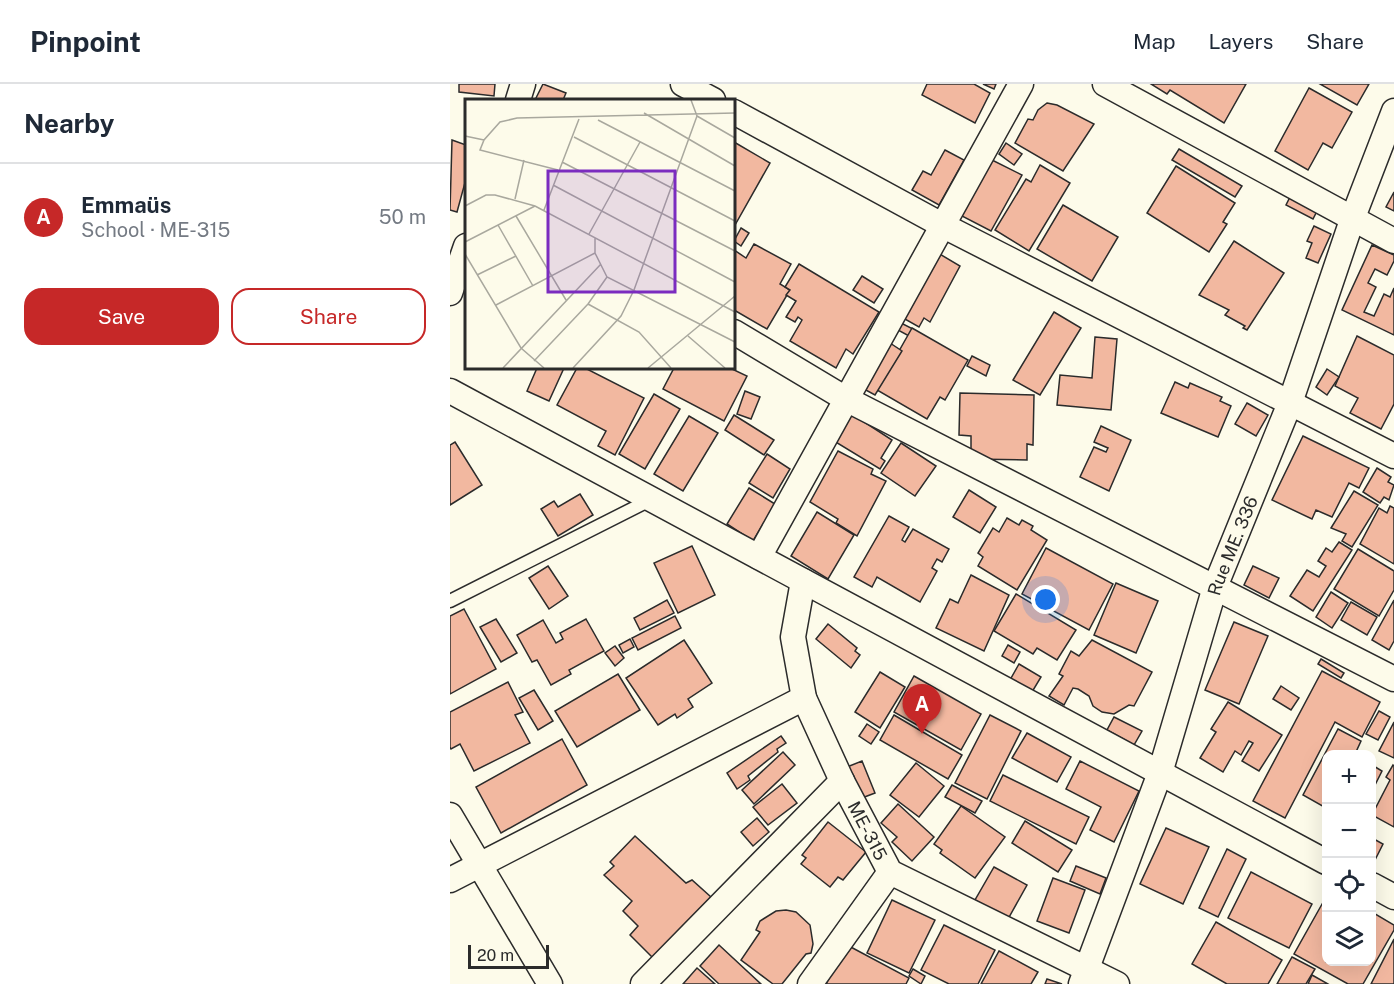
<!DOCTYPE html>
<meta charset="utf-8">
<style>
body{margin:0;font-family:"Public Sans",sans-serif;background:#f2f2f3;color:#1f2937}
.controls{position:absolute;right:18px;bottom:18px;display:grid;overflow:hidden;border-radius:12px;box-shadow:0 6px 24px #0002}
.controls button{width:54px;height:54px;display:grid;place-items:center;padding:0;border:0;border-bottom:2px solid #e0e1e3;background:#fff;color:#1f2937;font:30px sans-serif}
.scale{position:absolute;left:18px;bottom:15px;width:81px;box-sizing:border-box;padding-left:6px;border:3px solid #2b2b2b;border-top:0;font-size:16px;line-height:21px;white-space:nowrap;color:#2b2b2b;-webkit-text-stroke:4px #fdfbea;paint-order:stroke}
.you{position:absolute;left:596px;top:516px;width:21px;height:21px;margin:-15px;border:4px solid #fff;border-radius:50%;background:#1a73e8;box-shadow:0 0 0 9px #1a73e833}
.badge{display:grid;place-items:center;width:39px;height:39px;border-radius:50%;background:#c62828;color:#fff;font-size:20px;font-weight:700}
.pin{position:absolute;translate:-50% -50px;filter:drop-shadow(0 2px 3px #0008)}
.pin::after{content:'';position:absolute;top:32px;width:21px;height:18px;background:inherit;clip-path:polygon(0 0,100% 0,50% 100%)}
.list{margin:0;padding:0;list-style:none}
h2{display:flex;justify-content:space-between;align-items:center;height:78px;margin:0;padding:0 24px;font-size:26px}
h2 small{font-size:20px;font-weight:400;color:#747a83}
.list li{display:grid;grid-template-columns:39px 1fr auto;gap:18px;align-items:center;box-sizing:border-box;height:108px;padding:0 24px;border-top:2px solid #e0e1e3}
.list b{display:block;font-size:22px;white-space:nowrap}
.list p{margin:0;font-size:20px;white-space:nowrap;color:#747a83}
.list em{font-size:20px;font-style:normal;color:#747a83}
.actions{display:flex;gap:12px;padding:18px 24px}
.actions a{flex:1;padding:14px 0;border:2px solid #c62828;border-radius:18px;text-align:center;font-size:21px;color:#c62828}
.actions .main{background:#c62828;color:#fff}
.icon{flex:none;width:33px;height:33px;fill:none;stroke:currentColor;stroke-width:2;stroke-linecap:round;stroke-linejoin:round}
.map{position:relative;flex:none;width:944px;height:900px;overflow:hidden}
header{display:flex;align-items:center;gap:36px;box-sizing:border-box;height:84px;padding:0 30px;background:#fff;border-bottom:2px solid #e0e1e3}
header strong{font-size:28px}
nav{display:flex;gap:33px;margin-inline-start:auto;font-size:21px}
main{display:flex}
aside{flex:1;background:#fff}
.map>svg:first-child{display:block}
.building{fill:#f2b8a0;stroke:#2b2b2b;stroke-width:1.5}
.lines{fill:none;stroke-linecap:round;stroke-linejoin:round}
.lane-casing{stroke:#2b2b2b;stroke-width:15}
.street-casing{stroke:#2b2b2b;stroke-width:27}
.lane{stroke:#fdfbea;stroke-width:12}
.street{stroke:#fdfbea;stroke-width:24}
.labels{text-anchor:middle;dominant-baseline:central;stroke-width:4.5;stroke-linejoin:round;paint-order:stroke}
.street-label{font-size:18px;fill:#2b2b2b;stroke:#fdfbea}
.inset-road{fill:none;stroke:#a9a89e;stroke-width:1.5}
.view{fill:#7b2cbf;fill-opacity:0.15;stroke:#7b2cbf;stroke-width:3}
.inset-edge{fill:none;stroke:#2b2b2b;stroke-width:3}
</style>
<header>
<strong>Pinpoint</strong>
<nav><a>Map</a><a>Layers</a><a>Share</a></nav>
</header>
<main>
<aside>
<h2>Nearby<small></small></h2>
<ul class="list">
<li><span class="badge">A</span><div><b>Emmaüs</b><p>School · ME-315</p></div><em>50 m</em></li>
</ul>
<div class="actions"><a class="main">Save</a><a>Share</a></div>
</aside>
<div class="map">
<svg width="944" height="900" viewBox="0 0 944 900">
<rect width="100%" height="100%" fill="#fdfbea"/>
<!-- building -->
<g class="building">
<path d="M9,0H45L44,12L9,8Z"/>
<path d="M93,0L116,9L113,16H85Z"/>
<path d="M477,0H524L540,9L525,39L472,11Z"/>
<path d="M533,0H546L544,5Z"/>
<path d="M701,0H796L774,39L720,6L717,10Z"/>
<path d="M870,0H919L907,21Z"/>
<path d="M859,4L902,28L882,64L873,59L858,86L825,67Z"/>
<path d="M597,19L607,21L644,40L613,87L565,59L578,35L583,36L588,26Z"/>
<path d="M2,56L16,61V95L7,128L0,126Z"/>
<path d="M284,58L320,79L285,141L284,140Z"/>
<path d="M556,59L572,70L564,81L549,70Z"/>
<path d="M729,65L792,102L785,113L722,76Z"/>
<path d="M495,66L514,76L489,121L462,106L473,87L481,91Z"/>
<path d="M540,75L572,91L541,147L510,131Z"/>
<path d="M590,81L620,99L579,167L545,146L576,95L581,98Z"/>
<path d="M726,82L785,119L773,138L777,140L759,168L697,129Z"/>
<path d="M944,108V127L936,123Z"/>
<path d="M840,113L867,127L863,135L836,121Z"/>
<path d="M613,121L668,153L642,197L587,165Z"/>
<path d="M864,142L881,150L868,179L856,174L862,159L857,157Z"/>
<path d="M291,144L299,149L291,162L284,157Z"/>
<path d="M784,157L834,189L797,246L793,244L795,242L775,231L779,226L749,211Z"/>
<path d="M304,160L341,180L330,200L340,206L317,245L284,226V166L296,174Z"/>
<path d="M922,161L944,171V177L937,191L925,185L918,199L926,203L914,228L924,232L934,210L940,213L944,204V251L892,226Z"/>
<path d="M488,169L510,182L480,238L474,234L469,243L453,234Z"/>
<path d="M349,180L429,228L403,270L396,265L386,284L340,257L352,236L348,233L345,238L336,233L346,217L336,211L340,206L335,203Z"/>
<path d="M412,192L433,205L424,219L403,206Z"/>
<path d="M604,228L631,244L590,311L563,296Z"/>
<path d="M449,238L463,245L459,252L446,245Z"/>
<path d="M462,244L518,276L495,316L490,313L477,335L427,306Z"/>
<path d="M907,252L944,271V320L931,345L900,329L908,314L885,302Z"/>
<path d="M645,253L667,255L661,326L607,321L610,291L642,294Z"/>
<path d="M440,259L452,267L425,311L412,304Z"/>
<path d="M522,272L540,281L536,292L517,282Z"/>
<path d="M87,284H114L99,317L77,307Z"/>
<path d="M127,284H135L194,314L165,371L148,362L156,347L107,321Z"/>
<path d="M224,284H280L297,292L274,337L213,305Z"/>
<path d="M877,285L889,293L877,311L866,303Z"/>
<path d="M725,298L738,304L740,299L772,313L770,317L781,322L768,353L711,329Z"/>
<path d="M295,307L310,313L301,335L287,330Z"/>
<path d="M510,309L584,311L583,361L577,360V376L521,375V352L509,351Z"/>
<path d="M204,310L230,325L195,385L169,370Z"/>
<path d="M797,319L818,331L806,352L785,340Z"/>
<path d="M402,330L442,356L431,374L435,377L430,385L384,357Z"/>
<path d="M284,331L324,356L314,371L275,346Z"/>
<path d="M239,332L268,349L233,407L204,390Z"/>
<path d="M651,342L681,356L659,407L630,393L644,363L656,368L658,364L644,358Z"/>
<path d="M853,352L919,384L909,404L899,399L882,433L866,426L862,435L822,416Z"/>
<path d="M5,358L32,401L0,421V361Z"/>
<path d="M451,359L486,382L465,412L431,389Z"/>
<path d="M388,367L423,385L421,390L436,397L407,452L386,439L388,435L360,418Z"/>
<path d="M317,370L340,385L323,414L299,399Z"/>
<path d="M927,384L941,393L938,398L944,401L939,416L934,413L930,419L913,408Z"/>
<path d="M299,404L325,420L303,457L277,440Z"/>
<path d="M519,406L546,423L530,449L503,433Z"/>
<path d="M904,407L928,421L902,463L892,457L896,450L881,444Z"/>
<path d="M130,410L143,431L108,452L91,425L104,417L108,423Z"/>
<path d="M940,422L944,424V480L910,460L929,424L937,429Z"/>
<path d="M367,428L404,451L378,495L341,472Z"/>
<path d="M439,432L459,443L452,456L455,458L463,445L499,465L492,478L487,475L482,484L487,487L470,518L427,493L422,503L404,493Z"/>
<path d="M557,434L569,441L572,436L583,442L581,446L597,456L567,506L528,482L533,473L528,469L543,444L549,448Z"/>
<path d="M889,458L902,466L863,527L840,512L857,486L869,493L876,482L868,477L876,464L882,468Z"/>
<path d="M242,462L265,511L228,529L204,479Z"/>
<path d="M596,464L663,500L639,546L572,510Z"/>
<path d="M908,465L944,487V506L929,532L884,505Z"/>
<path d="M98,482L118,512L99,525L79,494Z"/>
<path d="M803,482L829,494L819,514L794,501Z"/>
<path d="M521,491L559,511L534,567L486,544L500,515L508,519Z"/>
<path d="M666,499L708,517L686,569L644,551Z"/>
<path d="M881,508L898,519L882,544L866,533Z"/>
<path d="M566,510L626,546L607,576L587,564L583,570L544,547Z"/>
<path d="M217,516L224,529L190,546L184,534Z"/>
<path d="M944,516V557L939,566L922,556Z"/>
<path d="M901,518L927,533L917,551L891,536Z"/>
<path d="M14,525L46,585L0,610V532Z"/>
<path d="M225,532L231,544L188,566L182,554Z"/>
<path d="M46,535L67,569L51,578L30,543Z"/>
<path d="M136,535L154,567L119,586L121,590L101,601L87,576L82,578L67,551L93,536L106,559L113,555L110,549Z"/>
<path d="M784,538L818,552L789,620L755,606Z"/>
<path d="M378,540L407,564L405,567L410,571L401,584L366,555Z"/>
<path d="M180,555L184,563L173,569L169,561Z"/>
<path d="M234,556L262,599L238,615L243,623L227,634L225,630L208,641L176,594Z"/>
<path d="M642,556L702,588L684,622L679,621L664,630L652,628L643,622L639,612L628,605L623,604L614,621L599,612L613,592L609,590L621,567L629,572Z"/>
<path d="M558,561L570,568L564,579L552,572Z"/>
<path d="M165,562L174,574L165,582L155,569Z"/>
<path d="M871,575L894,589L891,594L868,580Z"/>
<path d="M569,580L591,593L582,608L560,596Z"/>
<path d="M872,587L930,618L912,653L885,638L835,734L803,717Z"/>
<path d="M430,588L455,603L430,644L405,628Z"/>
<path d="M168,590L190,626L127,663L105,627Z"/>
<path d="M464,592L531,630L511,666L444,628Z"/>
<path d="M58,598L73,628L65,631L80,659L24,687L10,660L1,665L0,663V628Z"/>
<path d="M831,602L849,614L841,626L823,615Z"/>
<path d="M84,606L103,637L88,646L69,614Z"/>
<path d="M778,618L832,651L809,687L792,677L803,659L799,657L791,671L785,667L773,688L750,674L766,648L761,645Z"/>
<path d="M929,627L940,633L928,656L916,650Z"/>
<path d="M444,631L512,671L498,695L430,656Z"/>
<path d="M540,631L571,647L537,715L505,699Z"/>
<path d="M664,633L692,647L684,661L657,646Z"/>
<path d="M944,638V674L929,667Z"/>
<path d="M417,640L429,648L421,660L409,652Z"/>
<path d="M888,645L911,657L905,670H876V724L853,711Z"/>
<path d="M577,649L621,673L607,698L562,674Z"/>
<path d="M331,652L336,659L327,665L328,668L298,692L300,696L287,705L277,689Z"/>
<path d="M112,655L137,701L51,749L26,703Z"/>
<path d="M333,668L345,681L304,720L292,706Z"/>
<path d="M412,677L425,709L404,717L392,685Z"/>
<path d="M630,677L689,707L664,758L640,746L651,723L616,705Z"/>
<path d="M466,679L494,702L469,733L440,711Z"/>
<path d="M922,681L932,687L922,707Z"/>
<path d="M943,681L944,682V743L922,731L940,696L936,693Z"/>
<path d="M553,691L639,733L626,760L540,717Z"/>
<path d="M332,700L347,719L318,741L303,723Z"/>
<path d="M502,701L532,717L525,729L495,713Z"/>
<path d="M448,720L484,753L462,777L442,758L447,753L431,739Z"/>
<path d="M511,722L555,753L525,794L490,769L492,766L484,760Z"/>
<path d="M307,734L319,748L303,762L291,748Z"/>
<path d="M575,737L622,766L608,788L562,759Z"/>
<path d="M378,738L416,768L393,796L388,793L380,803L351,780L356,774L352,771Z"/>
<path d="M716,744L759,763L733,820L690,800Z"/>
<path d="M185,752L236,799L242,796L261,813L203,874L180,851L188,842L173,827L182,817L154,791L164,782L160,778Z"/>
<path d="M922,754L933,760L925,776L922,774Z"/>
<path d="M777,765L796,775L768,833L749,824Z"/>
<path d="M626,782L656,794L650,810L620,797Z"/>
<path d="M544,783L577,801L558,835L525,816Z"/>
<path d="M801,788L862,820L839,864L778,834Z"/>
<path d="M603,794L635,806L619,849L587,837Z"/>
<path d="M876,813V878H922V828L944,841V846L913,900H898L844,870Z"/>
<path d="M442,816L485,836L459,889L417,869Z"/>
<path d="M336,826L346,828L360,841L363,860L361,869L356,870L332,900H323L291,876L310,848L306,846L310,837L326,827Z"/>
<path d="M766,838L832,876L818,900H777L742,880Z"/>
<path d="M494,841L545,866L528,900H499L471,886Z"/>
<path d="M944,855V900H921Z"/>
<path d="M269,861L311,900H269L250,882Z"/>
<path d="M397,861L459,894L456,900H376Z"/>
<path d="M549,867L588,888L581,900H531Z"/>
<path d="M842,873L865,885L856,900H827Z"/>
<path d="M247,884L265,900H233Z"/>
<path d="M463,885L475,892L471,900L459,892Z"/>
<path d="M862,891L878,900H858Z"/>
<path d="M597,895L612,900H595Z"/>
</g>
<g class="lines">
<!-- lane casing -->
<g class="lane-casing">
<path id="lane" d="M0,517L200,416"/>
</g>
<!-- street casing -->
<g class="street-casing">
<g id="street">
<path d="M233,0L263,16"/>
<path d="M655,0L944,157"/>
<path d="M68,16L73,0"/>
<path d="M284,28L492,141L944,372"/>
<path d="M0,209L16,162"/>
<path d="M284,248L396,315L944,595"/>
<path d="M0,307L876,778"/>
<path d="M309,473L571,0"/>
<path id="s1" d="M353,497L343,553L354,614L392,697L440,788L667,900"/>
<path d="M0,731L100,900"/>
<path d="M0,796L354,614"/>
<path d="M922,801L944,813"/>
<path d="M193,900L392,697"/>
<path d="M360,900L440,788"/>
<path id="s2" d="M631,900L710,689L765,503L840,319L902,136L944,27"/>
</g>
</g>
<!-- lane -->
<use href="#lane" class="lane"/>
<!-- street -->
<use href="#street" class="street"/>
</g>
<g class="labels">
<!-- street labels -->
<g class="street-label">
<text stroke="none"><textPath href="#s2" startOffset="464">Rue ME. 336</textPath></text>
<text stroke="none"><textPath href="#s1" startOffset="266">ME-315</textPath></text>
</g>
</g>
<!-- overview -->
<g transform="translate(15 15)">
<rect width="270" height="270" fill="#fdfbea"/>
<path class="inset-road" d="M179,14L270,67M232,17L270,39M133,21L270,92M0,37L19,41M109,38L270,122M97,63L270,152M93,71L15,51L19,41L35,23L52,19L270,14M88,86L270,183M50,100L59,61M0,107L21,96H30L70,107L270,213M79,111L114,20M51,117L101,201M33,126L68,187M124,135L175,43M130,139V154L142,178L270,243M0,143L70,107M0,155L56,249L79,269M12,176L51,157M123,205L174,233L206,269M31,206L130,154M223,237L260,269M69,262L123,205L142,178M38,269L136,165M108,269L156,217L169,191L232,17L226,1M183,269L270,197"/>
<path class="view" d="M83,72H210V193H83Z"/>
<rect width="270" height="270" class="inset-edge"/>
</g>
</svg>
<div class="controls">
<button>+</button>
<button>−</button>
<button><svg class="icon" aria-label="locate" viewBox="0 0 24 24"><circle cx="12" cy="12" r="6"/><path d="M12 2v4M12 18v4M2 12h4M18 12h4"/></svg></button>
<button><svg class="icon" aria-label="layers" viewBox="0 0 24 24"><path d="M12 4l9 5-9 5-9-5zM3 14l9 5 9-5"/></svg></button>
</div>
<div class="scale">20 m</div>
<div class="you"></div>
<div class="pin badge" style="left:472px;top:650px">A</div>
</div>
</main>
